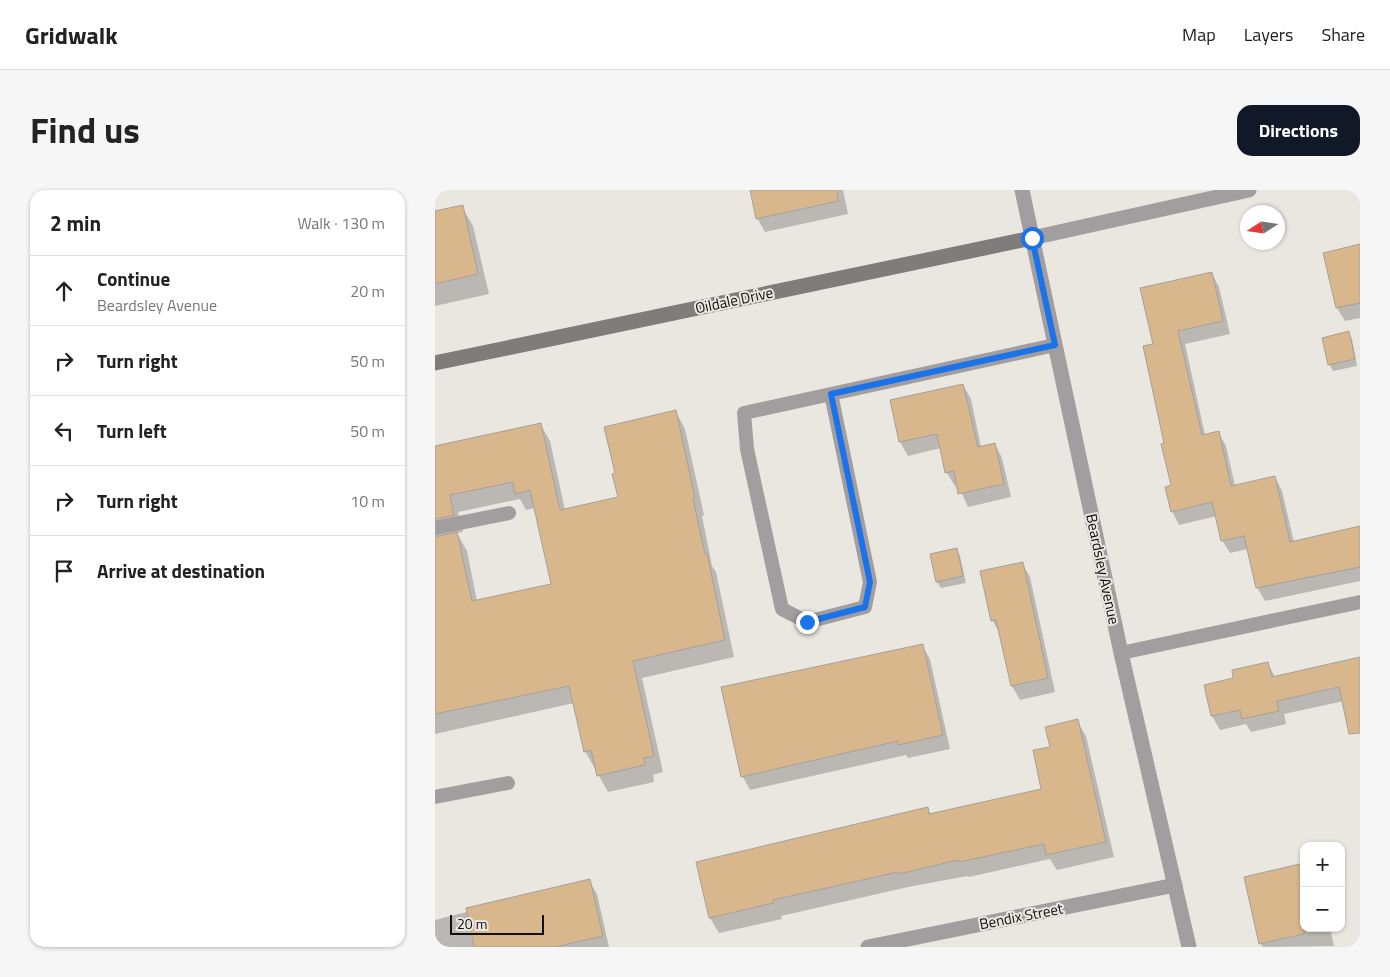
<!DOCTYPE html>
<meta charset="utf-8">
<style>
body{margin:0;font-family:"Titillium Web",sans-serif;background:#f6f6f6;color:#222}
.controls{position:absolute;right:15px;bottom:15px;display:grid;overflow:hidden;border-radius:10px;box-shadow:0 1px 4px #0004}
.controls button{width:45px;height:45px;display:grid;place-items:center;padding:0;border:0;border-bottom:1px solid #e0e0e0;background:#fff;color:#222;font:25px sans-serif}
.compass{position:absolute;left:805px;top:15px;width:45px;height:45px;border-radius:50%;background:#fff;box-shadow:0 1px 4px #0004;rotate:258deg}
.scale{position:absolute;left:15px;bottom:12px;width:94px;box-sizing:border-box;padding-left:5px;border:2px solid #100f0d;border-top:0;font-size:14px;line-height:18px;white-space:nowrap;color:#100f0d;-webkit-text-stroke:4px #eae6e0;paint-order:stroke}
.stop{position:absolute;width:15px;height:15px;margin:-11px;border:4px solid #1a73e8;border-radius:50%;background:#fff}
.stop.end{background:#1a73e8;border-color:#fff;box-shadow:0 1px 5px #0008}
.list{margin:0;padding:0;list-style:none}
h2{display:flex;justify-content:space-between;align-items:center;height:65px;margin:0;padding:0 20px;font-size:21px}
h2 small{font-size:16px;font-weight:400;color:#767676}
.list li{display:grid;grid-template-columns:32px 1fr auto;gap:15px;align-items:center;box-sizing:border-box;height:70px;padding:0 20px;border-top:1px solid #e0e0e0}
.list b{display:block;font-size:19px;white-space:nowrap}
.list p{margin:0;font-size:16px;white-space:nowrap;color:#767676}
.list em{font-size:16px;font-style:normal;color:#767676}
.icon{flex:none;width:28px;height:28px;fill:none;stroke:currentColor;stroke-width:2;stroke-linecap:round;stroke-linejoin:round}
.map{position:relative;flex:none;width:925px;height:757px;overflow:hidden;border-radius:15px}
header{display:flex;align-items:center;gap:30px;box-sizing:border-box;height:70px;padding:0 25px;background:#fff;border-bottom:1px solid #e0e0e0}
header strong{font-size:24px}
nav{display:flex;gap:28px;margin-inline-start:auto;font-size:18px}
.intro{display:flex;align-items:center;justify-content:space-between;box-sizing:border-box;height:120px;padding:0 30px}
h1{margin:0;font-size:35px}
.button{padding:12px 22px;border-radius:15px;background:#111827;color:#fff;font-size:18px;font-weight:700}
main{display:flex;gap:30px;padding:0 30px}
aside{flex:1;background:#fff;border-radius:15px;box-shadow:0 1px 4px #0004}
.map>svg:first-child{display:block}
.shadow{fill:#0003;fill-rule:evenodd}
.building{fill:#d9b78c;stroke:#a4a09b}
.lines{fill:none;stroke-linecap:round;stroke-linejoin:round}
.lane{stroke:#a29e9f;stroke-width:14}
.street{stroke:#a29e9f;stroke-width:15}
.secondary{stroke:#817c7c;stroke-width:15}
.route{stroke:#1a73e8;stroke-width:6}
.labels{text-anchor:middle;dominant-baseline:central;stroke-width:4;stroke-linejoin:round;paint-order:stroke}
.street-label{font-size:15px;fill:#100f0d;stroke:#eae6e0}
</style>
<header>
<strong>Gridwalk</strong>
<nav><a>Map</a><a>Layers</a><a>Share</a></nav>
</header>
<div class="intro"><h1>Find us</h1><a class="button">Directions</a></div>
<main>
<aside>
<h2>2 min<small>Walk · 130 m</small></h2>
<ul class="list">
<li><svg class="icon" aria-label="ahead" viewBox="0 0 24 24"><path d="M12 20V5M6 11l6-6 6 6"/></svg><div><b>Continue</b><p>Beardsley Avenue</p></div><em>20 m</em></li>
<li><svg class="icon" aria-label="right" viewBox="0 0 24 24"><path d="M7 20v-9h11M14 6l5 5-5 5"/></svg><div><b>Turn right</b></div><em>50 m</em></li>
<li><svg class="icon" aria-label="left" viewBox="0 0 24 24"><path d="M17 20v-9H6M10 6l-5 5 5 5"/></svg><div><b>Turn left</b></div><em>50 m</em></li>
<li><svg class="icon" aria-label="right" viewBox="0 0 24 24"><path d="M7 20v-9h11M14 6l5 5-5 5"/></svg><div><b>Turn right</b></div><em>10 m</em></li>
<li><svg class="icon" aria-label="arrive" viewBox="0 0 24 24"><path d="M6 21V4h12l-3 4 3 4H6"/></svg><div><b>Arrive at destination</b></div></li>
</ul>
</aside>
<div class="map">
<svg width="925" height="757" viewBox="0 0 925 757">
<rect width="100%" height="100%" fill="#eae6e0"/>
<!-- shadow -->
<g class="shadow">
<path d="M316,0H408L413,24L330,42L322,28Z"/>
<path d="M27,17L38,36L54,104L0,116V23Z"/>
<path d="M925,56V128L910,131L902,118L890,64Z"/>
<path d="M777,84L784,97L795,144L750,154L770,245L783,242L791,256L800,296L840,287L847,301L859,352L925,338V391L830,411L822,397L813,359L795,363L787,350L782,326L744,335L737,321V296L719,155Z"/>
<path d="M913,143L917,149L922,176L898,181L894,174Z"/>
<path d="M528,195L536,209L546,257L560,254L567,268L576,307L533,317L523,295L520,296L512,283L506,258L473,266L465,252L456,211Z"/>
<path d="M241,222L250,239L269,325L267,326L277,376L281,382L299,467L207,488L228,582L218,585L219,592L173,602L150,561L139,513L0,544V258L105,234L115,251L130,320L184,308ZM85,309L91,320L100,318L117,395L42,411L32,361L22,343L28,342L23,322Z"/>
<path d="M521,359L525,366L531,393L506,398L502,392L496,365Z"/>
<path d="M587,373L595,387L620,502L585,510L577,496L565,444L558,431L547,382Z"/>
<path d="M487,456L495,469L515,559L473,568L471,565L315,600L308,587L288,498Z"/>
<path d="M925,469V519L909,511L849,524L851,534L816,542L811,534L785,540L777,526L770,496L800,489L833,474L840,487Z"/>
<path d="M642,531L651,546L679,667L622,680L615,669L534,687L532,686L473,697L346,726L347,729L284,743L275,728L492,619L496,624L608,600L616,558Z"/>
<path d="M154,691L162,704L174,757H0V730Z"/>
<path d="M869,738H895L899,756L828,757L825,753Z"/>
</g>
<!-- building -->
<g class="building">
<path d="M315,0H402L403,11L321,29Z"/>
<path d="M28,15L43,84L0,94V21Z"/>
<path d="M925,54V113L901,118L888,63Z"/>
<path d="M777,82L788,131L743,141L767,245L784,241L796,296L840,286L855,352L925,336V377L821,398L809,346L786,351L777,312L736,322L730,297L736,295L726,254L729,253L708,156L718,154L705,98Z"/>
<path d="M914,141L920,169L893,175L887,148Z"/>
<path d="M528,194L543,257L560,253L569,294L523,304L519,281L510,283L502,244L464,252L455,210Z"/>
<path d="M241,220L260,308L258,309L270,364L272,363L290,450L198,471L219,566L209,568L210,575L162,586L156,560L149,562L134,496L0,524V347L22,342L37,411L116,394L95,300L80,304L78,292L15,305L19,325L0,329V256L106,233L125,320L183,307L177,284L180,283L169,237Z"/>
<path d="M522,358L528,386L501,392L495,364Z"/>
<path d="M588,372L613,488L576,496L561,430L556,431L545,381Z"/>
<path d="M488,454L508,545L463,555V551L306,587L286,497Z"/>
<path d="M925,467V543L914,544L904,497L842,511L844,521L807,529L805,520L776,526L769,495L798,488L797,480L833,472L837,487Z"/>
<path d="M643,529L671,652L611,665L609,654L524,672L523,670L464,684L463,682L338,710L339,713L274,728L261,672L493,617L494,624L606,599L598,560L615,557L610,537Z"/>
<path d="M869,673V744L824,754L809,687Z"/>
<path d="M155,689L168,746L120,757H39L31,718Z"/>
</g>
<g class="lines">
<!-- lane -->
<g class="lane">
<path d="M396,204L435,392L430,417L372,432L347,419L312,259L309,223L620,155"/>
<path d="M0,338L74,323"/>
<path d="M686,463L925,412"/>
<path d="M0,607L73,593"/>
</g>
<!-- street -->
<g class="street">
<path d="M587,0L686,463L754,757"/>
<path d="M597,48L814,0"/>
<path d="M433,757L740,695"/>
</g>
<!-- secondary -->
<path class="secondary" d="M0,173L597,48"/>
</g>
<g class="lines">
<!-- route -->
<path class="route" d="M372,432L430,417L435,392L396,204L620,155L597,48"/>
</g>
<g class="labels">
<!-- street labels -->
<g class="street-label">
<text transform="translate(299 110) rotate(-12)">Oildale Drive</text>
<text transform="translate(668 379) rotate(78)">Beardsley Avenue</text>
<text transform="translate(586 726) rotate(-11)">Bendix Street</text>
</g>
</g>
</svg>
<div class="controls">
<button>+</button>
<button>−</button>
</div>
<svg class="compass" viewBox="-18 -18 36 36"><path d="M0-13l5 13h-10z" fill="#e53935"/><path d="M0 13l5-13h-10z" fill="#767676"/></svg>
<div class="scale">20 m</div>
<div class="stop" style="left:597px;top:48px"></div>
<div class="stop end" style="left:372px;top:432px"></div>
</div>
</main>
